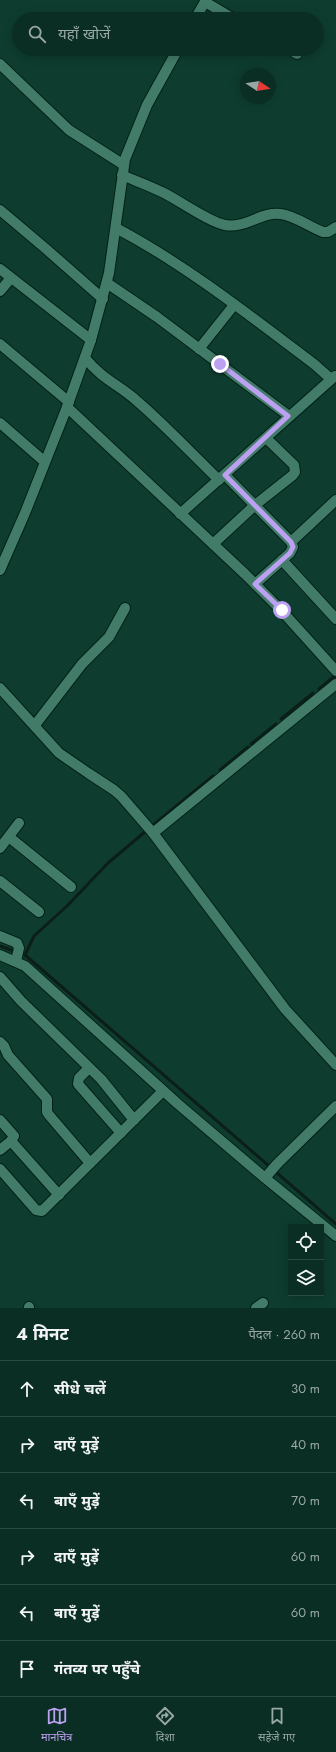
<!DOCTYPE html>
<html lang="hi">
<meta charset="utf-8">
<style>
body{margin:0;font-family:Jost,"Noto Sans Devanagari",sans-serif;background:#183a30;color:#f1f3f6}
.controls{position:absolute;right:12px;bottom:12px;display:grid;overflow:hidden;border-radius:0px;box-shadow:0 2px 10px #0003}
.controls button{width:36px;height:36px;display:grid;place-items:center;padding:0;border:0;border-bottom:1px solid #2a4a41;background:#0a2e23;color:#f1f3f6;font:20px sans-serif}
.compass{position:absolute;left:240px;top:68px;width:36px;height:36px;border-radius:50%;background:#0a2e23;box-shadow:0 2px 10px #0003;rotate:102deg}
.stop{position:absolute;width:12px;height:12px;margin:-9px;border:3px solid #bca0f2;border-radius:50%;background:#fff}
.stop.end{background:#bca0f2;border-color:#fff;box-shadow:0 1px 4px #0008}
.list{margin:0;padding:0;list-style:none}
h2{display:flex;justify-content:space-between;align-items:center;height:52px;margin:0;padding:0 16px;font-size:17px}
h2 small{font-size:13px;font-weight:400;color:#99a8a6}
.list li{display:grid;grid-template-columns:26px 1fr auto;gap:12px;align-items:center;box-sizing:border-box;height:56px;padding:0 16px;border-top:1px solid #2a4a41}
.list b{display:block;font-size:15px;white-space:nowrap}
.list em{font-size:13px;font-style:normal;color:#99a8a6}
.icon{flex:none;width:22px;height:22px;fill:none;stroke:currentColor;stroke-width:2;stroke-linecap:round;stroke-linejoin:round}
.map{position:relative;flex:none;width:336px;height:1308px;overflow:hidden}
.search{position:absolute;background:#0a2e23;box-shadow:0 2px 10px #0003;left:12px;right:12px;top:12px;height:44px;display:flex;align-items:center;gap:10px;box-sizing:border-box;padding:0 14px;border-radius:22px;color:#99a8a6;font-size:15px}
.sheet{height:388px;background:#0a2e23}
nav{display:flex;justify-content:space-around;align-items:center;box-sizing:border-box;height:56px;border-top:1px solid #2a4a41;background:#0a2e23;font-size:11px;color:#99a8a6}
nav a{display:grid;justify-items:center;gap:2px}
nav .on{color:#bca0f2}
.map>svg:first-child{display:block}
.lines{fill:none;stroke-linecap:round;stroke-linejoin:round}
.stream{stroke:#0c1e18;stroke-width:3}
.minor-casing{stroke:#022118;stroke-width:12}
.minor{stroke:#427c68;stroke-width:10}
.route{stroke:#bca0f2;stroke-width:5}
</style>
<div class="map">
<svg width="336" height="1308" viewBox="0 0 336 1308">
<rect width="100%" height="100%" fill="#0e3d2f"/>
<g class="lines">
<!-- stream -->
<g class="stream">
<path d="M319,689L336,675"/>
<path d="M281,719L313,693"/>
<path d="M251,744L276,724"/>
<path d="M220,770L248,747"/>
<path d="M152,826L213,776"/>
<path d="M0,946L25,955L336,1224"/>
<path d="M25,955L34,936L67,906L108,863L146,831"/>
</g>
<!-- minor casing -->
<g class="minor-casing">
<g id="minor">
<path d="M205,2L234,19"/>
<path d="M195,19L206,0"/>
<path d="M289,49L297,54"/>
<path d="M0,64L69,130L124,165"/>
<path d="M122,175C136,181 150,186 164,193C180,201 209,222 225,225C245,229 262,211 281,214C296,216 309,227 323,232H328L336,227"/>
<path d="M0,210L45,248L103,299"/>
<path d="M116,228C186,265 250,316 314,364L331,379"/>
<path d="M0,269L91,340"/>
<path d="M107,283L157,317L289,416"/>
<path d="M0,291L11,278"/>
<path d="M0,344L69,402"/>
<path d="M199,349L234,305"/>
<path d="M86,359C102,379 119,385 137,401C166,426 192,454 219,480"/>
<path d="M67,407L245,574L281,610L336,671"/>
<path d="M0,423L45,462"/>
<path d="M225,475L291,542L293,547L290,553L255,584"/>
<path d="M180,514L335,376"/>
<path d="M291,542L336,500"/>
<path d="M213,544L255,505L293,475L295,472L294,465L266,438"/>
<path d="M282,560L336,619"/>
<path d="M0,570L25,513L67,407L91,340L109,273L125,159L147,105L178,49"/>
<path d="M0,688L59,753L88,773L114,790L121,796L153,833L285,1009L336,1065"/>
<path d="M35,725L82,664L109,637L125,608"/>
<path d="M153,833L336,684"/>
<path d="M9,837L71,887"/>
<path d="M0,848L19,823"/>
<path d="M0,881L39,912"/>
<path d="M0,936L17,943L19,948L16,961"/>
<path d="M0,955L25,966L178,1104L265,1178L336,1236"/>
<path d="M0,977L21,1001L101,1079L134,1120"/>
<path d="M0,1042L4,1046L8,1055L47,1099V1112L49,1115L90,1163"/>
<path d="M89,1068L79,1078L78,1084L121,1133"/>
<path d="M0,1120L14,1136L11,1141L0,1150"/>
<path d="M11,1141L59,1195"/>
<path d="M0,1169L36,1210L42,1211L163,1091"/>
<path d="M265,1178L277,1164L336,1106"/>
<path d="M29,1307V1308"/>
<path d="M256,1308L263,1303"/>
</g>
</g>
<!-- minor -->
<use href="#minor" class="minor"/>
</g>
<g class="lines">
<!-- route -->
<path class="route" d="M220,364L288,416L225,475L291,542L293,547L290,553L255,584L282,610"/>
</g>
</svg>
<div class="controls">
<button><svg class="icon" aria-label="locate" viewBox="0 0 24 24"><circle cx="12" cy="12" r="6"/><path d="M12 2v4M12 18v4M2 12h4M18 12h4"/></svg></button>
<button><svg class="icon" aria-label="layers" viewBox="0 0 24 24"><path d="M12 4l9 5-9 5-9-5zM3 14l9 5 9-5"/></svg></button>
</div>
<svg class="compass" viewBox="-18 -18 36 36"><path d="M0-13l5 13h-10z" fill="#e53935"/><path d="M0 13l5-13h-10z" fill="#99a8a6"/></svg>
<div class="stop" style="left:282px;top:610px"></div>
<div class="stop end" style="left:220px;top:364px"></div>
<div class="search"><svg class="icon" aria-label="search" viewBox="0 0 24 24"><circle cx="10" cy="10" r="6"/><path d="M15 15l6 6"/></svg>यहाँ खोजें</div>
</div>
<section class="sheet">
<h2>4 मिनट<small>पैदल · 260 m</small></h2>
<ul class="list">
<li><svg class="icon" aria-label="ahead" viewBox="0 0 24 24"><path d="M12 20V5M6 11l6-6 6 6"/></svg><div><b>सीधे चलें</b></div><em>30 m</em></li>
<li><svg class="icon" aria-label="right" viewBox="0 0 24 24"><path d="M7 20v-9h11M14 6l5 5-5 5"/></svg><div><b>दाएँ मुड़ें</b></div><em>40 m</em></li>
<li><svg class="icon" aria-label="left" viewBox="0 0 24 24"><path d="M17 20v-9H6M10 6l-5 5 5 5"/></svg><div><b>बाएँ मुड़ें</b></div><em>70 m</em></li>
<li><svg class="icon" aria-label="right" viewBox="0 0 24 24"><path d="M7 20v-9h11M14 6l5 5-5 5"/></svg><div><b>दाएँ मुड़ें</b></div><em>60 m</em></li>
<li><svg class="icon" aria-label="left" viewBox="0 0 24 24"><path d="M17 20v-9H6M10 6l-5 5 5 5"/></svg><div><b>बाएँ मुड़ें</b></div><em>60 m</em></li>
<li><svg class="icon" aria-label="arrive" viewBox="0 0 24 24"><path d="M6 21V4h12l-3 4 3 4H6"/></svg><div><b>गंतव्य पर पहुँचे</b></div></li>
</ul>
</section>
<nav>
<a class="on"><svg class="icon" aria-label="map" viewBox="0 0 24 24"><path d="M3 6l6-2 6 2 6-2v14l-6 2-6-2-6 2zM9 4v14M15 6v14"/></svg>मानचित्र</a>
<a><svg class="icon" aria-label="directions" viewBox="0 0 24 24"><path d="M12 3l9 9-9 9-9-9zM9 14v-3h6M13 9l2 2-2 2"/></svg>दिशा</a>
<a><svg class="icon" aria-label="saved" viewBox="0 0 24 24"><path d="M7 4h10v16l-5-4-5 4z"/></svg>सहेजे गए</a>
</nav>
